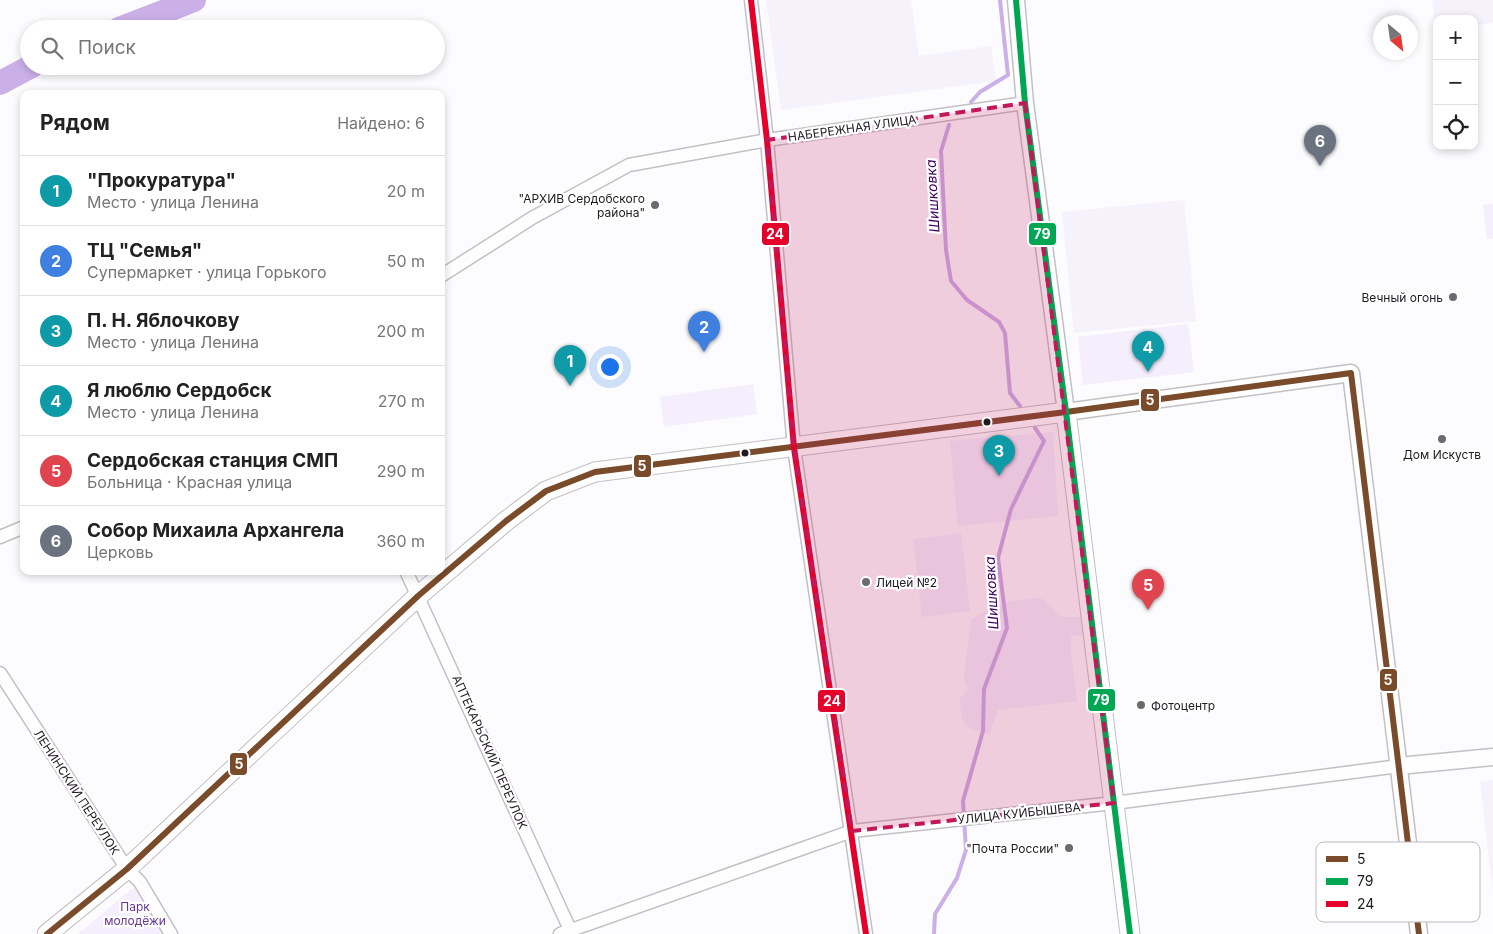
<!DOCTYPE html>
<html lang="ru">
<meta charset="utf-8">
<style>
body{margin:0;font-family:Inter,sans-serif;background:#f6f6f6;color:#222}
.controls{position:absolute;right:15px;top:15px;display:grid;overflow:hidden;border-radius:10px;box-shadow:0 2px 8px #0003}
.controls button{width:45px;height:45px;display:grid;place-items:center;padding:0;border:0;border-bottom:1px solid #e0e0e0;background:#fff;color:#222;font:25px sans-serif}
.compass{position:absolute;left:1373px;top:15px;width:45px;height:45px;border-radius:50%;background:#fff;box-shadow:0 2px 8px #0003;rotate:151deg}
.you{position:absolute;left:609px;top:366px;width:18px;height:18px;margin:-12px;border:4px solid #fff;border-radius:50%;background:#1a73e8;box-shadow:0 0 0 8px #1a73e833}
.badge{display:grid;place-items:center;width:32px;height:32px;border-radius:50%;background:#6c696f;color:#fff;font-size:16px;font-weight:700}
.pin{position:absolute;translate:-50% -41px;filter:drop-shadow(0 1px 2px #0008)}
.pin::after{content:'';position:absolute;top:26px;width:18px;height:15px;background:inherit;clip-path:polygon(0 0,100% 0,50% 100%)}
.list{margin:0;padding:0;list-style:none}
h2{display:flex;justify-content:space-between;align-items:center;height:65px;margin:0;padding:0 20px;font-size:21px}
h2 small{font-size:16px;font-weight:400;color:#767676}
.list li{display:grid;grid-template-columns:32px 1fr auto;gap:15px;align-items:center;box-sizing:border-box;height:70px;padding:0 20px;border-top:1px solid #e0e0e0}
.list b{display:block;font-size:19px;white-space:nowrap}
.list p{margin:0;font-size:16px;white-space:nowrap;color:#767676}
.list em{font-size:16px;font-style:normal;color:#767676}
.icon{flex:none;width:28px;height:28px;fill:none;stroke:currentColor;stroke-width:2;stroke-linecap:round;stroke-linejoin:round}
.map{position:relative;flex:none;width:1493px;height:934px;overflow:hidden}
.search{position:absolute;background:#fff;box-shadow:0 2px 8px #0003;left:20px;top:20px;width:425px;height:55px;display:flex;align-items:center;gap:12px;box-sizing:border-box;padding:0 18px;border-radius:28px;color:#767676;font-size:19px}
.panel{position:absolute;background:#fff;box-shadow:0 2px 8px #0003;left:20px;top:90px;width:425px;height:485px;border-radius:10px}
.map>svg:first-child{display:block}
.built{fill:#f6f2fc}
.green{fill:#f4eefd}
.lines{fill:none;stroke-linecap:round;stroke-linejoin:round}
.stream{stroke:#cbb0e8;stroke-width:4}
.river{stroke:#cbb0e8;stroke-width:24}
.minor-casing{stroke:#c2c0c4;stroke-width:15}
.tertiary-casing{stroke:#c2c0c4;stroke-width:19}
.secondary-casing{stroke:#c2c0c4;stroke-width:21}
.minor{stroke:#fffeff;stroke-width:12}
.tertiary{stroke:#fffeff;stroke-width:16}
.secondary{stroke:#fffeff;stroke-width:19}
.bus-1-casing{stroke:#fff;stroke-width:10}
.bus-2-casing{stroke:#fff;stroke-width:10}
.bus-3-casing{stroke:#fff;stroke-width:10}
.bus-1{stroke:#7a4b2a;stroke-width:6}
.bus-2{stroke:#00a651;stroke-width:6}
.bus-3{stroke:#e4002b;stroke-width:6}
.marked{fill:#c2185b;fill-opacity:0.2;stroke:#c2185b;stroke-width:4;stroke-dasharray:10 6;stroke-linejoin:round}
.poi-dot{fill:#6c696f;stroke:#fff;stroke-width:2}
.bus-dot{fill:#1e1a22;stroke:#fff;stroke-width:2}
.labels{text-anchor:middle;dominant-baseline:central;stroke-width:4.5;stroke-linejoin:round;paint-order:stroke}
.street-label{font-size:12px;fill:#1e1a22;stroke:#fff}
.poi-label{font-size:12px;fill:#1e1a22;stroke:#fff;text-anchor:end}
.park-label{font-size:12px;fill:#673693;stroke:#fff}
.water-label{font-size:14px;font-style:italic;fill:#3d0062;stroke:#fff}
.key{fill:#fff;stroke:#bcbabd;stroke-width:1}
.key-label{font-size:14px;fill:#1e1a22}
.line-badge{stroke:#fff;stroke-width:2}
.badge-label{font-size:14px;text-anchor:middle;font-weight:bold;fill:#fff}
</style>
<div class="map">
<svg width="1493" height="934" viewBox="0 0 1493 934">
<rect width="100%" height="100%" fill="#fcfbfd"/>
<!-- built -->
<g class="built">
<path d="M766,0H911L919,56L991,46L996,81L781,110Z"/>
<path d="M1432,0H1493V23L1474,26V19H1437L1436,32Z"/>
<path d="M1184,200L1196,321L1074,333L1062,212Z"/>
<path d="M1493,780V892L1480,782Z"/>
</g>
<!-- green -->
<g class="green">
<path d="M1493,204V239H1487L1483,205Z"/>
<path d="M1188,324L1194,372L1083,385L1078,337Z"/>
<path d="M753,384L757,414L664,427L660,397Z"/>
<path d="M1053,432L1058,516L958,526L950,441Z"/>
<path d="M961,533L970,611L922,617L913,539Z"/>
<path d="M1041,598L1061,617H1082L1084,634L1071,636V654L1077,701L998,710L989,735C963,728 961,725 960,698L968,690L964,676L971,620C995,603 1012,600 1041,598Z"/>
<path d="M140,882L170,934H78Z"/>
</g>
<g class="lines">
<!-- stream -->
<g class="stream">
<path d="M971,102L980,92L1008,75L1000,0"/>
<path d="M949,125L941,151L946,250L951,281L967,300L999,322L1005,333L1010,393L1020,406"/>
<path d="M934,934L935,914L957,878L966,850L963,801L983,731L984,689L1007,628L998,558L1011,509L1044,441L1035,428"/>
</g>
<!-- river -->
<g class="river">
<path d="M119,29L194,0"/>
<path d="M0,83L32,66"/>
</g>
<!-- minor casing -->
<g class="minor-casing">
<g id="minor">
<path d="M751,0L767,140L794,448L866,934"/>
<path d="M441,276L532,218L629,165L767,140L1025,103"/>
<path d="M0,537L24,527"/>
<path d="M406,571L572,934"/>
<path d="M0,673L127,869L140,882L171,934"/>
<path d="M560,934L852,831L1114,803L1399,766"/>
</g>
</g>
<!-- tertiary casing -->
<g class="tertiary-casing">
<g id="tertiary">
<path d="M1016,0L1025,103L1066,412L1351,373L1419,934"/>
<path d="M1399,766L1493,757"/>
</g>
</g>
<!-- secondary casing -->
<g class="secondary-casing">
<path id="secondary" d="M47,934L127,869L418,596L506,521L546,491L595,472L1066,412L1130,934"/>
</g>
<!-- minor -->
<use href="#minor" class="minor"/>
<!-- tertiary -->
<use href="#tertiary" class="tertiary"/>
<!-- secondary -->
<use href="#secondary" class="secondary"/>
<!-- bus-1 casing -->
<g class="bus-1-casing">
<path id="bus-1" d="M47,934L127,869L418,596L506,521L546,491L595,472L1066,412L1351,373L1419,934"/>
</g>
<!-- bus-2 casing -->
<g class="bus-2-casing">
<path id="bus-2" d="M1016,0L1025,103L1066,412L1130,934"/>
</g>
<!-- bus-3 casing -->
<g class="bus-3-casing">
<path id="bus-3" d="M751,0L767,140L794,448L866,934"/>
</g>
<!-- bus-1 -->
<use href="#bus-1" class="bus-1"/>
<!-- bus-2 -->
<use href="#bus-2" class="bus-2"/>
<!-- bus-3 -->
<use href="#bus-3" class="bus-3"/>
</g>
<!-- marked area -->
<path class="marked" d="M1025,103L1114,803L852,831L794,448L767,140Z"/>
<!-- markers -->
<g class="poi-dot">
<circle cx="655" cy="205" r="5"/>
<circle cx="1453" cy="297" r="5"/>
<circle cx="1442" cy="439" r="5"/>
<circle cx="866" cy="582" r="5"/>
<circle cx="1141" cy="705" r="5"/>
<circle cx="1069" cy="848" r="5"/>
</g>
<g class="bus-dot">
<circle cx="987" cy="422" r="4.5"/>
<circle cx="745" cy="453" r="4.5"/>
</g>
<g class="labels">
<!-- street labels -->
<g class="street-label">
<text transform="translate(852 128) rotate(-8)">НАБЕРЕЖНАЯ УЛИЦА</text>
<text transform="translate(490 752) rotate(66)">АПТЕКАРЬСКИЙ ПЕРЕУЛОК</text>
<text transform="translate(77 792) rotate(57)">ЛЕНИНСКИЙ ПЕРЕУЛОК</text>
<text transform="translate(1019 813) rotate(-6)">УЛИЦА КУЙБЫШЕВА</text>
</g>
<!-- poi labels -->
<g class="poi-label">
<text x="645" y="198">"АРХИВ Сердобского<tspan x="645" dy="14">района"</tspan></text>
<text x="1443" y="297">Вечный огонь</text>
<text x="1442" y="454" text-anchor="middle">Дом Искуств</text>
<text x="876" y="582" text-anchor="start">Лицей №2</text>
<text x="1151" y="705" text-anchor="start">Фотоцентр</text>
<text x="1059" y="848">"Почта России"</text>
</g>
<!-- park labels -->
<g class="park-label">
<text x="135" y="906">Парк<tspan x="135" dy="14">молодёжи</tspan></text>
</g>
<!-- water labels -->
<g class="water-label">
<text transform="translate(932 196) rotate(-93)">Шишковка</text>
<text transform="translate(991 593) rotate(-93)">Шишковка</text>
</g>
</g>
<!-- legend -->
<rect x="1316" y="842" width="164" height="80" rx="8" class="key"/>
<rect x="1326" y="856" width="22" height="6" fill="#7a4b2a"/>
<rect x="1326" y="878" width="22" height="7" fill="#00a651"/>
<rect x="1326" y="901" width="22" height="6" fill="#e4002b"/>
<g class="key-label">
<text x="1357" y="864">5</text>
<text x="1357" y="886">79</text>
<text x="1357" y="909">24</text>
</g>
<g class="line-badge">
<rect x="1028" y="222" width="29" height="24" rx="5" fill="#00a651"/>
<rect x="761" y="222" width="29" height="24" rx="5" fill="#e4002b"/>
<rect x="1140" y="388" width="20" height="24" rx="5" fill="#7a4b2a"/>
<rect x="633" y="454" width="19" height="24" rx="5" fill="#7a4b2a"/>
<rect x="1379" y="668" width="19" height="24" rx="5" fill="#7a4b2a"/>
<rect x="1087" y="688" width="29" height="24" rx="5" fill="#00a651"/>
<rect x="817" y="689" width="29" height="24" rx="5" fill="#e4002b"/>
<rect x="229" y="752" width="19" height="24" rx="5" fill="#7a4b2a"/>
</g>
<g class="badge-label">
<text x="1042" y="239">79</text>
<text x="775" y="239">24</text>
<text x="1150" y="405">5</text>
<text x="642" y="471">5</text>
<text x="1388" y="685">5</text>
<text x="1101" y="705">79</text>
<text x="832" y="706">24</text>
<text x="239" y="769">5</text>
</g>
</svg>
<div class="controls">
<button>+</button>
<button>−</button>
<button><svg class="icon" aria-label="locate" viewBox="0 0 24 24"><circle cx="12" cy="12" r="6"/><path d="M12 2v4M12 18v4M2 12h4M18 12h4"/></svg></button>
</div>
<svg class="compass" viewBox="-18 -18 36 36"><path d="M0-13l5 13h-10z" fill="#e53935"/><path d="M0 13l5-13h-10z" fill="#767676"/></svg>
<div class="you"></div>
<div class="pin badge" style="left:570px;top:386px;background:#0f9aa8">1</div>
<div class="pin badge" style="left:704px;top:352px;background:#3f7fe0">2</div>
<div class="pin badge" style="left:999px;top:476px;background:#0f9aa8">3</div>
<div class="pin badge" style="left:1148px;top:372px;background:#0f9aa8">4</div>
<div class="pin badge" style="left:1148px;top:610px;background:#e0444e">5</div>
<div class="pin badge" style="left:1320px;top:166px;background:#6b7280">6</div>
<div class="search"><svg class="icon" aria-label="search" viewBox="0 0 24 24"><circle cx="10" cy="10" r="6"/><path d="M15 15l6 6"/></svg>Поиск</div>
<section class="panel">
<h2>Рядом<small>Найдено: 6</small></h2>
<ul class="list">
<li><span class="badge" style="background:#0f9aa8">1</span><div><b>&quot;Прокуратура&quot;</b><p>Место · улица Ленина</p></div><em>20 m</em></li>
<li><span class="badge" style="background:#3f7fe0">2</span><div><b>ТЦ &quot;Семья&quot;</b><p>Супермаркет · улица Горького</p></div><em>50 m</em></li>
<li><span class="badge" style="background:#0f9aa8">3</span><div><b>П. Н. Яблочкову</b><p>Место · улица Ленина</p></div><em>200 m</em></li>
<li><span class="badge" style="background:#0f9aa8">4</span><div><b>Я люблю Сердобск</b><p>Место · улица Ленина</p></div><em>270 m</em></li>
<li><span class="badge" style="background:#e0444e">5</span><div><b>Сердобская станция СМП</b><p>Больница · Красная улица</p></div><em>290 m</em></li>
<li><span class="badge" style="background:#6b7280">6</span><div><b>Собор Михаила Архангела</b><p>Церковь</p></div><em>360 m</em></li>
</ul>
</section>
</div>
